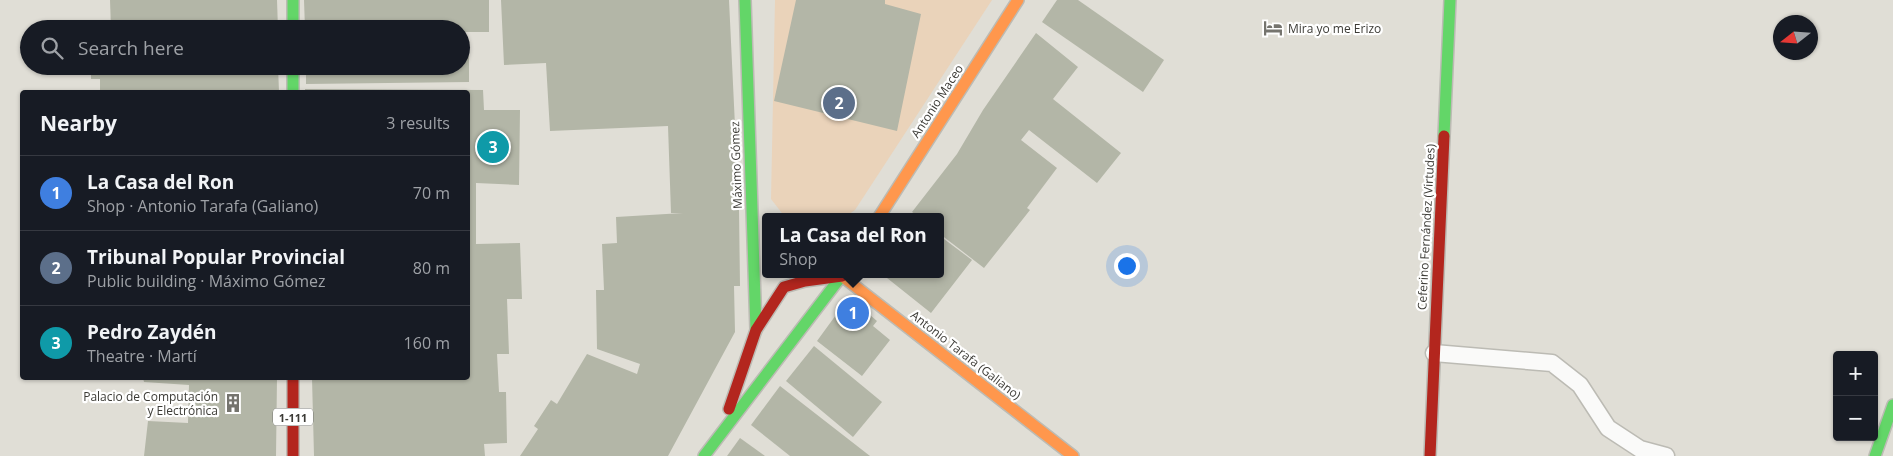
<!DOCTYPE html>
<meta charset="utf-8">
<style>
body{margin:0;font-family:"Open Sans",sans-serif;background:#20242c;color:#f1f3f6}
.controls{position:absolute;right:15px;bottom:15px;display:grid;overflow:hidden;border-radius:5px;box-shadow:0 1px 4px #0004}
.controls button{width:45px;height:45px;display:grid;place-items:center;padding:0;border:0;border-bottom:1px solid #363941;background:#171b24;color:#f1f3f6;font:25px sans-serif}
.compass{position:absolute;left:1773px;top:15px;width:45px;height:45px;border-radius:50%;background:#171b24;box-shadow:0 1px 4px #0004;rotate:253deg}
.you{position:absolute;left:1126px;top:265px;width:18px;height:18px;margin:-12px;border:4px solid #fff;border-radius:50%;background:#1a73e8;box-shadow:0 0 0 8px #1a73e833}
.badge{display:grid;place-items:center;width:32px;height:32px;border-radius:50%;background:#75746e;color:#fff;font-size:16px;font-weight:700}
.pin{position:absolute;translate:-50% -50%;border:2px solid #fff;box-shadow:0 1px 5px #0006}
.popup{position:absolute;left:762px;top:213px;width:182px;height:65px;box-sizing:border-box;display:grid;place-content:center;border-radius:5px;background:#171b24;filter:drop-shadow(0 1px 4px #0005);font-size:16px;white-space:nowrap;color:#9ea1a6}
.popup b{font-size:19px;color:#f1f3f6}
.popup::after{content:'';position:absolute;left:50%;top:100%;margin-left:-10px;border:10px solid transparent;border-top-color:#171b24}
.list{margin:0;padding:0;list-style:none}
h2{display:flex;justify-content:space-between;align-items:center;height:65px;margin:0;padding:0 20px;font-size:21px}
h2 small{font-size:16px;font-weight:400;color:#9ea1a6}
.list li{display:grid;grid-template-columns:32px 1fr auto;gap:15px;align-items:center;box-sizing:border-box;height:75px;padding:0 20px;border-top:1px solid #363941}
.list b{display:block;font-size:19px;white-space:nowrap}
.list p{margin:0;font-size:16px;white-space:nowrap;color:#9ea1a6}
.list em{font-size:16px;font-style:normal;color:#9ea1a6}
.icon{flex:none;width:28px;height:28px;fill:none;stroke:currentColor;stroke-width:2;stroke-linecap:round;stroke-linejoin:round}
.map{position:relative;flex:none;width:1893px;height:456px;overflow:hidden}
.search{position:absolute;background:#171b24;box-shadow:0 1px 4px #0004;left:20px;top:20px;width:450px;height:55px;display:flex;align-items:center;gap:12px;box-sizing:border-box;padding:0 18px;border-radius:28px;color:#9ea1a6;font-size:19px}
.panel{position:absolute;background:#171b24;box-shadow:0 1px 4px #0004;left:20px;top:90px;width:450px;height:290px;border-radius:5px}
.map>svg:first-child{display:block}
.green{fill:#ead3ba}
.building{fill:#b3b6a7}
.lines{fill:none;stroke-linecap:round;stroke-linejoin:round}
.lane-casing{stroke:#bcbbb4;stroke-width:19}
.fast-casing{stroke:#bcbbb4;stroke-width:14}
.slow-casing{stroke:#bcbbb4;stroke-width:14}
.jam-casing{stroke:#bcbbb4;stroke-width:14}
.lane{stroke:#fafaf9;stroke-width:16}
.fast{stroke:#63d668;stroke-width:11}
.slow{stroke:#ff974d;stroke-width:11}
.jam{stroke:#b3261e;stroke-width:11}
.labels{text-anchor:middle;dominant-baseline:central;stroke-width:4.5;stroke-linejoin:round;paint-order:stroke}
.shield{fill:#fff;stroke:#767672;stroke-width:1}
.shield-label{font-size:11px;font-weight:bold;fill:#3c3b36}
.poi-label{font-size:12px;fill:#3c3b36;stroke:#fff;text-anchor:start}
.street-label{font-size:12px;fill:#3c3b36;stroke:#fff}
</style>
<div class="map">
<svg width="1893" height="456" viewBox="0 0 1893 456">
<rect width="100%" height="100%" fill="#e0ded6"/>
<!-- green -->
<path class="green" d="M775,0H992L855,210L845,217H785L771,199Z"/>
<!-- building -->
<g class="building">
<path d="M110,0H277L278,29H111Z"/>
<path d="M304,0H489V32H461V29H305Z"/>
<path d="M501,0H729L739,210L740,286H734L735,332L668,456H520L538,429L534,426L551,400L557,404L587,354L637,374L640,364L597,349L596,290H604L602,244L617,243L616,217L683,213H671L668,126L550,131L546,63L504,65Z"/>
<path d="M796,0H885V4L921,14L897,131L774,101Z"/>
<path d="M1057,0H1078L1164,60L1143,92L1042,22Z"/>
<path d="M1036,33L1078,67L1053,99L1121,153L1097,183L1029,130L1021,140L1057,168L1027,208L1030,210L984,268L940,234V217H919L912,212L957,154L983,110Z"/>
<path d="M461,45H469V82L306,84V66H461Z"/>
<path d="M91,66H278L279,92H100V79H91Z"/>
<path d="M305,89L483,90L484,110H520L519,185L476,183V244L520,243L522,299H507L509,354H497L499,392H506L507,443L484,444L485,456H314L312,378H468V92H305Z"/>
<path d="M940,236L972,260L931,313L882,274H940Z"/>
<path d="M849,297L877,321L873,326L890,340L862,376L817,341Z"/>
<path d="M814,346L882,402L853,437L786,381Z"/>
<path d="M143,378H277L276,456H144L148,421L188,423L189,385L144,382Z"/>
<path d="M780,386L870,456H790L751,425Z"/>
<path d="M740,438L765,456H727Z"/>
</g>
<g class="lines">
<!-- lane casing -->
<g class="lane-casing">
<path id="lane" d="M1434,353L1552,363L1580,385L1608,428L1640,449L1666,456"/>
</g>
<!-- fast casing -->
<g class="fast-casing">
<g id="fast">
<path d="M293,0V29"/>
<path d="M745,0L756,330"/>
<path d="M293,66V92"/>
<path d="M1444,136L1450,0"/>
<path d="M704,456L843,274"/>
<path d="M1875,456L1893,405"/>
</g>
</g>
<!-- slow casing -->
<g class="slow-casing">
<g id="slow">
<path d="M879,217L1018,0"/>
<path d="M842,276L1073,456"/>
</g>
</g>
<!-- jam casing -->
<g class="jam-casing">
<g id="jam">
<path d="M293,378V456"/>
<path d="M729,409L756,330L784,287L805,281L842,276"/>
<path d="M1430,456L1444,136"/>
</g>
</g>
<!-- lane -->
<use href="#lane" class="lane"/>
<!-- fast -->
<use href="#fast" class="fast"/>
<!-- slow -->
<use href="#slow" class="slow"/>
<!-- jam -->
<use href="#jam" class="jam"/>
</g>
<!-- icons -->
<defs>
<g id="hotel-bare" transform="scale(1.5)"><path d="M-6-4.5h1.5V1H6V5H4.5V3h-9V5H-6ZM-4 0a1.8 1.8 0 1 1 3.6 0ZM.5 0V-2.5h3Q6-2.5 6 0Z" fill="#75746e" stroke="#fff" stroke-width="2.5" paint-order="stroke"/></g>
<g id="building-bare" transform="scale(1.5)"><path d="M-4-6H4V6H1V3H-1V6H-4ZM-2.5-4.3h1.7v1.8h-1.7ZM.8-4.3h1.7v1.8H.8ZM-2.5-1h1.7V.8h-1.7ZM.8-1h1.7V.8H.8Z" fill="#75746e" stroke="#fff" stroke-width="2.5" paint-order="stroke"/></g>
</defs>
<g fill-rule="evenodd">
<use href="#hotel-bare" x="1273" y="28"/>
<use href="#building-bare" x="233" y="403"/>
</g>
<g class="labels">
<!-- shield labels -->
<rect class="shield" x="273" y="408.5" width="40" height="17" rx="4"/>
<g class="shield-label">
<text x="293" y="417">1-111</text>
</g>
<!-- poi labels -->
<g class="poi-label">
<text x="1288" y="28">Mira yo me Erizo</text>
<text x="218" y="396" text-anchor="end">Palacio de Computación<tspan x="218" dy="14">y Electrónica</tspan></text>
</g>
<!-- street labels -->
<g class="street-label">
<text transform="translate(937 101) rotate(-57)">Antonio Maceo</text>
<text transform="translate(736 165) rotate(-92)">Máximo Gómez</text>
<text transform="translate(1426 227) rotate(-87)">Ceferino Fernández (Virtudes)</text>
<text transform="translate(966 355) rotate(38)">Antonio Tarafa (Galiano)</text>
</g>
</g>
</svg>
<div class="controls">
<button>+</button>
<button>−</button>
</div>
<svg class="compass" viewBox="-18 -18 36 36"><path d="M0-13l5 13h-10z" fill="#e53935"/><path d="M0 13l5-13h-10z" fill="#9ea1a6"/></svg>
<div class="you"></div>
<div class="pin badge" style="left:853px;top:313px;background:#3f7fe0">1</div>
<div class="popup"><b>La Casa del Ron</b>Shop</div>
<div class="pin badge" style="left:839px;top:103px;background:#5c6f8a">2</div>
<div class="pin badge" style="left:493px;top:147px;background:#0f9aa8">3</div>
<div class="search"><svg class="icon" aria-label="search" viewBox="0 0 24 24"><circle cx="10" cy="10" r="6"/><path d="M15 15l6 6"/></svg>Search here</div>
<section class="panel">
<h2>Nearby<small>3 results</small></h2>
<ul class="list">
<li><span class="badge" style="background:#3f7fe0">1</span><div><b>La Casa del Ron</b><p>Shop · Antonio Tarafa (Galiano)</p></div><em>70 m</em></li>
<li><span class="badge" style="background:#5c6f8a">2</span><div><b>Tribunal Popular Provincial</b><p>Public building · Máximo Gómez</p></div><em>80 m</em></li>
<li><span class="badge" style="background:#0f9aa8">3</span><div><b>Pedro Zaydén</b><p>Theatre · Martí</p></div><em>160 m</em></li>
</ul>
</section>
</div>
